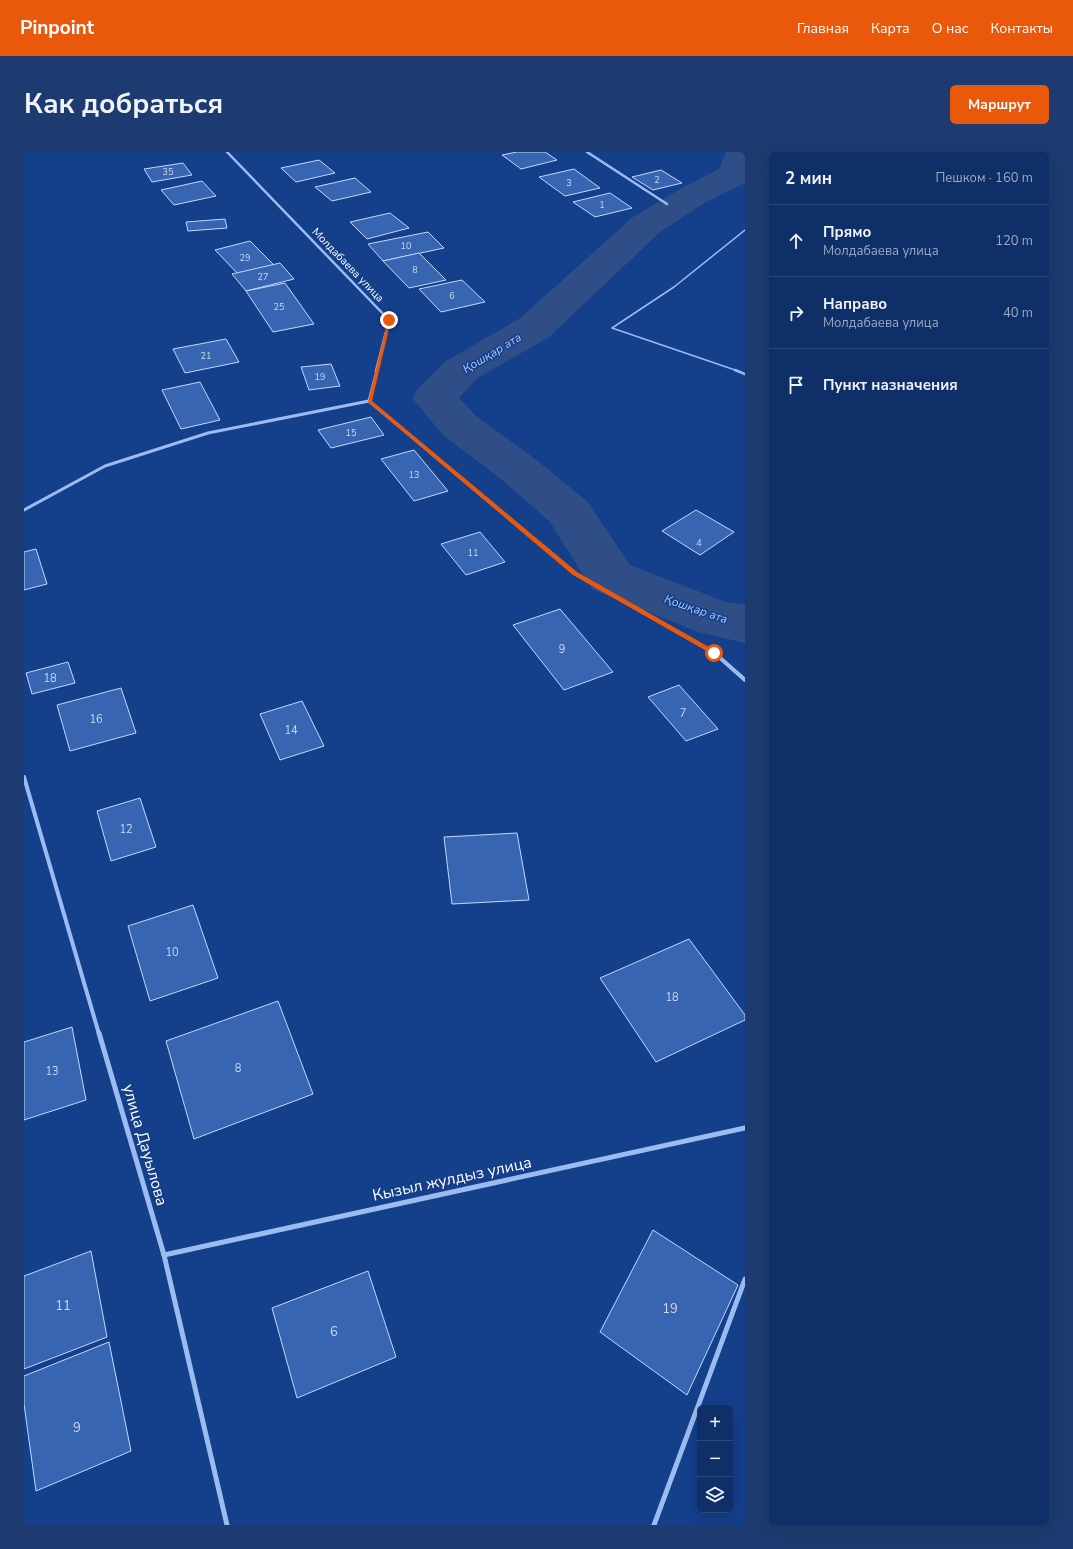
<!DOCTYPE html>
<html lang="ru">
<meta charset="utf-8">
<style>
body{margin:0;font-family:"Nunito Sans",sans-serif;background:#1d3b71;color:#f1f3f6}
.controls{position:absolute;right:12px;bottom:12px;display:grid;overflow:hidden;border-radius:6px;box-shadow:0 4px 16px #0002}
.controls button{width:36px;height:36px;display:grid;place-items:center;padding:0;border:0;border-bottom:1px solid #2f4a7c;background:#0f2f68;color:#f1f3f6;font:20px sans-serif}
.stop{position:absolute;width:12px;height:12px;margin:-9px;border:3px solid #ea580c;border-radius:50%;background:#fff}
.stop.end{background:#ea580c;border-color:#fff;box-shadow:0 1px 4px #0008}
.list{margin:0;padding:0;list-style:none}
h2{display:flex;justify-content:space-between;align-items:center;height:52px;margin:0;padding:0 16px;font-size:17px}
h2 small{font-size:13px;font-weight:400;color:#9ba9c0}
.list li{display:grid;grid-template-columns:26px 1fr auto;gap:12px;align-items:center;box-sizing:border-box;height:72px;padding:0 16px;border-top:1px solid #2f4a7c}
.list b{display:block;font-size:15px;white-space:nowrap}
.list p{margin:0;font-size:13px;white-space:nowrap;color:#9ba9c0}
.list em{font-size:13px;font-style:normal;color:#9ba9c0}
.icon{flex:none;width:22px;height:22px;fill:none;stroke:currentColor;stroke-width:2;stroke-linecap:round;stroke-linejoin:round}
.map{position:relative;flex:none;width:721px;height:1373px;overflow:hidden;border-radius:6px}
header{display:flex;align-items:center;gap:24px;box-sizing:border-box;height:56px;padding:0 20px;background:#ea580c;color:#fff}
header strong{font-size:19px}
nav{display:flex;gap:22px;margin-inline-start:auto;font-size:14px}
.intro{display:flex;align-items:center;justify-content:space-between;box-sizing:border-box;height:96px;padding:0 24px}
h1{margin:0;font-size:28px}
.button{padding:10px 18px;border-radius:6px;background:#ea580c;color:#fff;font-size:14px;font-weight:700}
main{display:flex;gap:24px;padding:0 24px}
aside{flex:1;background:#0f2f68;border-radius:6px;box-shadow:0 4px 16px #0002}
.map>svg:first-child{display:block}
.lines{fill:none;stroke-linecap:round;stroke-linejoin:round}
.river{fill:#2f4e87;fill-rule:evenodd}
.building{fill:#3865b2;stroke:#c3d8fb}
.service-far1{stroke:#9cbbf0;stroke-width:1.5}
.service{stroke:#9cbbf0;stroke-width:2.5}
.minor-far3{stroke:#9cbbf0;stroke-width:2.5}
.minor-far2{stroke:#9cbbf0;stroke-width:3}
.minor-far1{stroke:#9cbbf0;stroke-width:4}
.minor{stroke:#9cbbf0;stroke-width:5}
.route{fill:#ea580c}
.labels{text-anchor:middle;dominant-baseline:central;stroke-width:3;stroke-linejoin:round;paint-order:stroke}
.far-number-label{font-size:9px;fill:#cdd8ec}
.far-street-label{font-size:11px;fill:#fff;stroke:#143f8b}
.number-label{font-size:11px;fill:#cdd8ec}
.far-water-label{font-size:12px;font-style:italic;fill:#a8c6f7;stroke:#143f8b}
.near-number-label{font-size:13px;fill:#cdd8ec}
.near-street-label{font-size:16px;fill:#fff;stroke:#143f8b}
</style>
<header>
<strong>Pinpoint</strong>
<nav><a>Главная</a><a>Карта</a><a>О нас</a><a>Контакты</a></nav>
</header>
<div class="intro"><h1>Как добраться</h1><a class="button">Маршрут</a></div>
<main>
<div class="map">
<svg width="721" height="1373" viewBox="0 0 721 1373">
<rect width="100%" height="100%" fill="#143f8b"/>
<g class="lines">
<!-- river -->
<path class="river" d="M702,0H721V31L682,50L635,81L525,185L452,227L435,246L452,264L510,306L563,349L606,413L702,450L721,453V491L674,480L568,437L526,370L476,326L420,284L388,246L394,237L422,209L495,167L609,65L658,36L695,17Z"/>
</g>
<!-- building -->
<g class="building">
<path d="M493,0H521L533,8L497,17L478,3Z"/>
<path d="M295,8L311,21L272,30L257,16Z"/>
<path d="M159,11L168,23L128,30L120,17Z"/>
<path d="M550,17L576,36L541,44L515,25Z"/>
<path d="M637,18L658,31L629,38L608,25Z"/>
<path d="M331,26L347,40L308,49L291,35Z"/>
<path d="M178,29L192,44L150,53L137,38Z"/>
<path d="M586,41L608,56L571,65L549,50Z"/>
<path d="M366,61L385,76L343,87L326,70Z"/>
<path d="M201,67L203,76L164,79L162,70Z"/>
<path d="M404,80L420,96L359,109L344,92Z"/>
<path d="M226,89L251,114L215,123L191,98Z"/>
<path d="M395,101L422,128L385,136L359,109Z"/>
<path d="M256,111L270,127L222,139L208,122Z"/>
<path d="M438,128L461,150L417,160L395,137Z"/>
<path d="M261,131L290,172L249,180L222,139Z"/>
<path d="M202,187L215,210L161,221L149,197Z"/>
<path d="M307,212L316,234L285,238L277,215Z"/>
<path d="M176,230L196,268L157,277L138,238Z"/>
<path d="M347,265L360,283L307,296L294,278Z"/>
<path d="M390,298L424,339L390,349L357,307Z"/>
<path d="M672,358L710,380L676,403L638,379Z"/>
<path d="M456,380L481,410L442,423L417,392Z"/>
<path d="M12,397L23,432L0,438V400Z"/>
<path d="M536,457L589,520L540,538L489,473Z"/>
<path d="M44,510L51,531L8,542L2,521Z"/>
<path d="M655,533L694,577L662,589L624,545Z"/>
<path d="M97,536L112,581L46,599L33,553Z"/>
<path d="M278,549L300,594L256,608L236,562Z"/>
<path d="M116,646L132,695L87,709L73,659Z"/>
<path d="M493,681L505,748L428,752L420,685Z"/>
<path d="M169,753L194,826L126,849L104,774Z"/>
<path d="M665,787L721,863V868L632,910L576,826Z"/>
<path d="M254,849L289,942L170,987L142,889Z"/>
<path d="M48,875L62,948L0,968V890Z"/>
<path d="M629,1078L714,1133L663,1243L576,1180Z"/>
<path d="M67,1099L83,1185L0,1217V1124Z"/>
<path d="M344,1119L372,1205L273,1246L248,1156Z"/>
<path d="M85,1190L107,1299L12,1339L0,1252V1224Z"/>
</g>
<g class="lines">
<!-- service-far1 -->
<path class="service-far1" d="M714,219L588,176L650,135L721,78"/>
<!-- service -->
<path class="service" d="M711,218L721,222"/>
<!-- minor-far3 -->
<g class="minor-far3">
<path d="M203,0L365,168L352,219"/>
<path d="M563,0L643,52"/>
</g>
<!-- minor-far2 -->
<g class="minor-far2">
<path d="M353,218L345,249L551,422L690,501L696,506"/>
<path d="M0,358L81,314L184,281L345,249"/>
</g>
<!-- minor-far1 -->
<g class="minor-far1">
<path d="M695,505L721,528"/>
<path d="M0,625L75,882"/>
</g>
<!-- minor -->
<g class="minor">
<path d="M75,881L140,1103L203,1373"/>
<path d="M140,1103L721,976"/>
<path d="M630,1373L721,1127"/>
</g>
</g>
<!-- route -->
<path class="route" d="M364,167L367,168L348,249L553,420L692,499V502H688L549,423L344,250Z"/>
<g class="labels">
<!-- far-number labels -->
<g class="far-number-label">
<text x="144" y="20">35</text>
<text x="633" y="28">2</text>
<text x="545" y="31">3</text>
<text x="578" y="53">1</text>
<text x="382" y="94">10</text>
<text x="221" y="106">29</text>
<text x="391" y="118">8</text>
<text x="239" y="125">27</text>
<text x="428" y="144">6</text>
<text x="255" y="155">25</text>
<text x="182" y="204">21</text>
<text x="296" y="225">19</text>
<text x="327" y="281">15</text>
<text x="390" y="323">13</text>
<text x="675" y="391">4</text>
<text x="449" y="401">11</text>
</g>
<!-- far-street labels -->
<g class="far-street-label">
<text transform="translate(324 113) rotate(46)">Молдабаева улица</text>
</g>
<!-- number labels -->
<g class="number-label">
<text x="538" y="497">9</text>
<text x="26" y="526">18</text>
<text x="659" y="561">7</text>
<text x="72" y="567">16</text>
<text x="267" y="578">14</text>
<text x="102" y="677">12</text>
<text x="148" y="800">10</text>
<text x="648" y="845">18</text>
<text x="214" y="916">8</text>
<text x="28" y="919">13</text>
</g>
<!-- far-water labels -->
<g class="far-water-label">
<text transform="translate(468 201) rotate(-31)">Қошқар ата</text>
<text transform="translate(672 457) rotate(19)">Қошқар ата</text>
</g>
<!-- near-number labels -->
<g class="near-number-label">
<text x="39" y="1154">11</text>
<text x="646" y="1157">19</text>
<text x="310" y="1180">6</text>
<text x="53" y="1276">9</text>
</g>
<!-- near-street labels -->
<g class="near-street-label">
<text transform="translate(121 993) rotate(74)">улица Дауылова</text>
<text transform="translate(428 1027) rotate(-12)">Кызыл жулдыз улица</text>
</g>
</g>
</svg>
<div class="controls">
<button>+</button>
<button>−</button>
<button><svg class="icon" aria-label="layers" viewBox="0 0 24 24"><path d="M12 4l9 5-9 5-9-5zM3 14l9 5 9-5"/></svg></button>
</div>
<div class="stop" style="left:690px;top:501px"></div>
<div class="stop end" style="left:365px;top:168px"></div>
</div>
<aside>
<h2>2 мин<small>Пешком · 160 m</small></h2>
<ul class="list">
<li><svg class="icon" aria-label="ahead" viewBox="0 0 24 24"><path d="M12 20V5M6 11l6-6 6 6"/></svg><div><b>Прямо</b><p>Молдабаева улица</p></div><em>120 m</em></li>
<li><svg class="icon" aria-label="right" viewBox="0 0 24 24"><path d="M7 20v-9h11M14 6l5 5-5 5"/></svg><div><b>Направо</b><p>Молдабаева улица</p></div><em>40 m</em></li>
<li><svg class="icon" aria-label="arrive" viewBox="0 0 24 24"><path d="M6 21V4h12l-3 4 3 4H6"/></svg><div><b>Пункт назначения</b></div></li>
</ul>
</aside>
</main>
